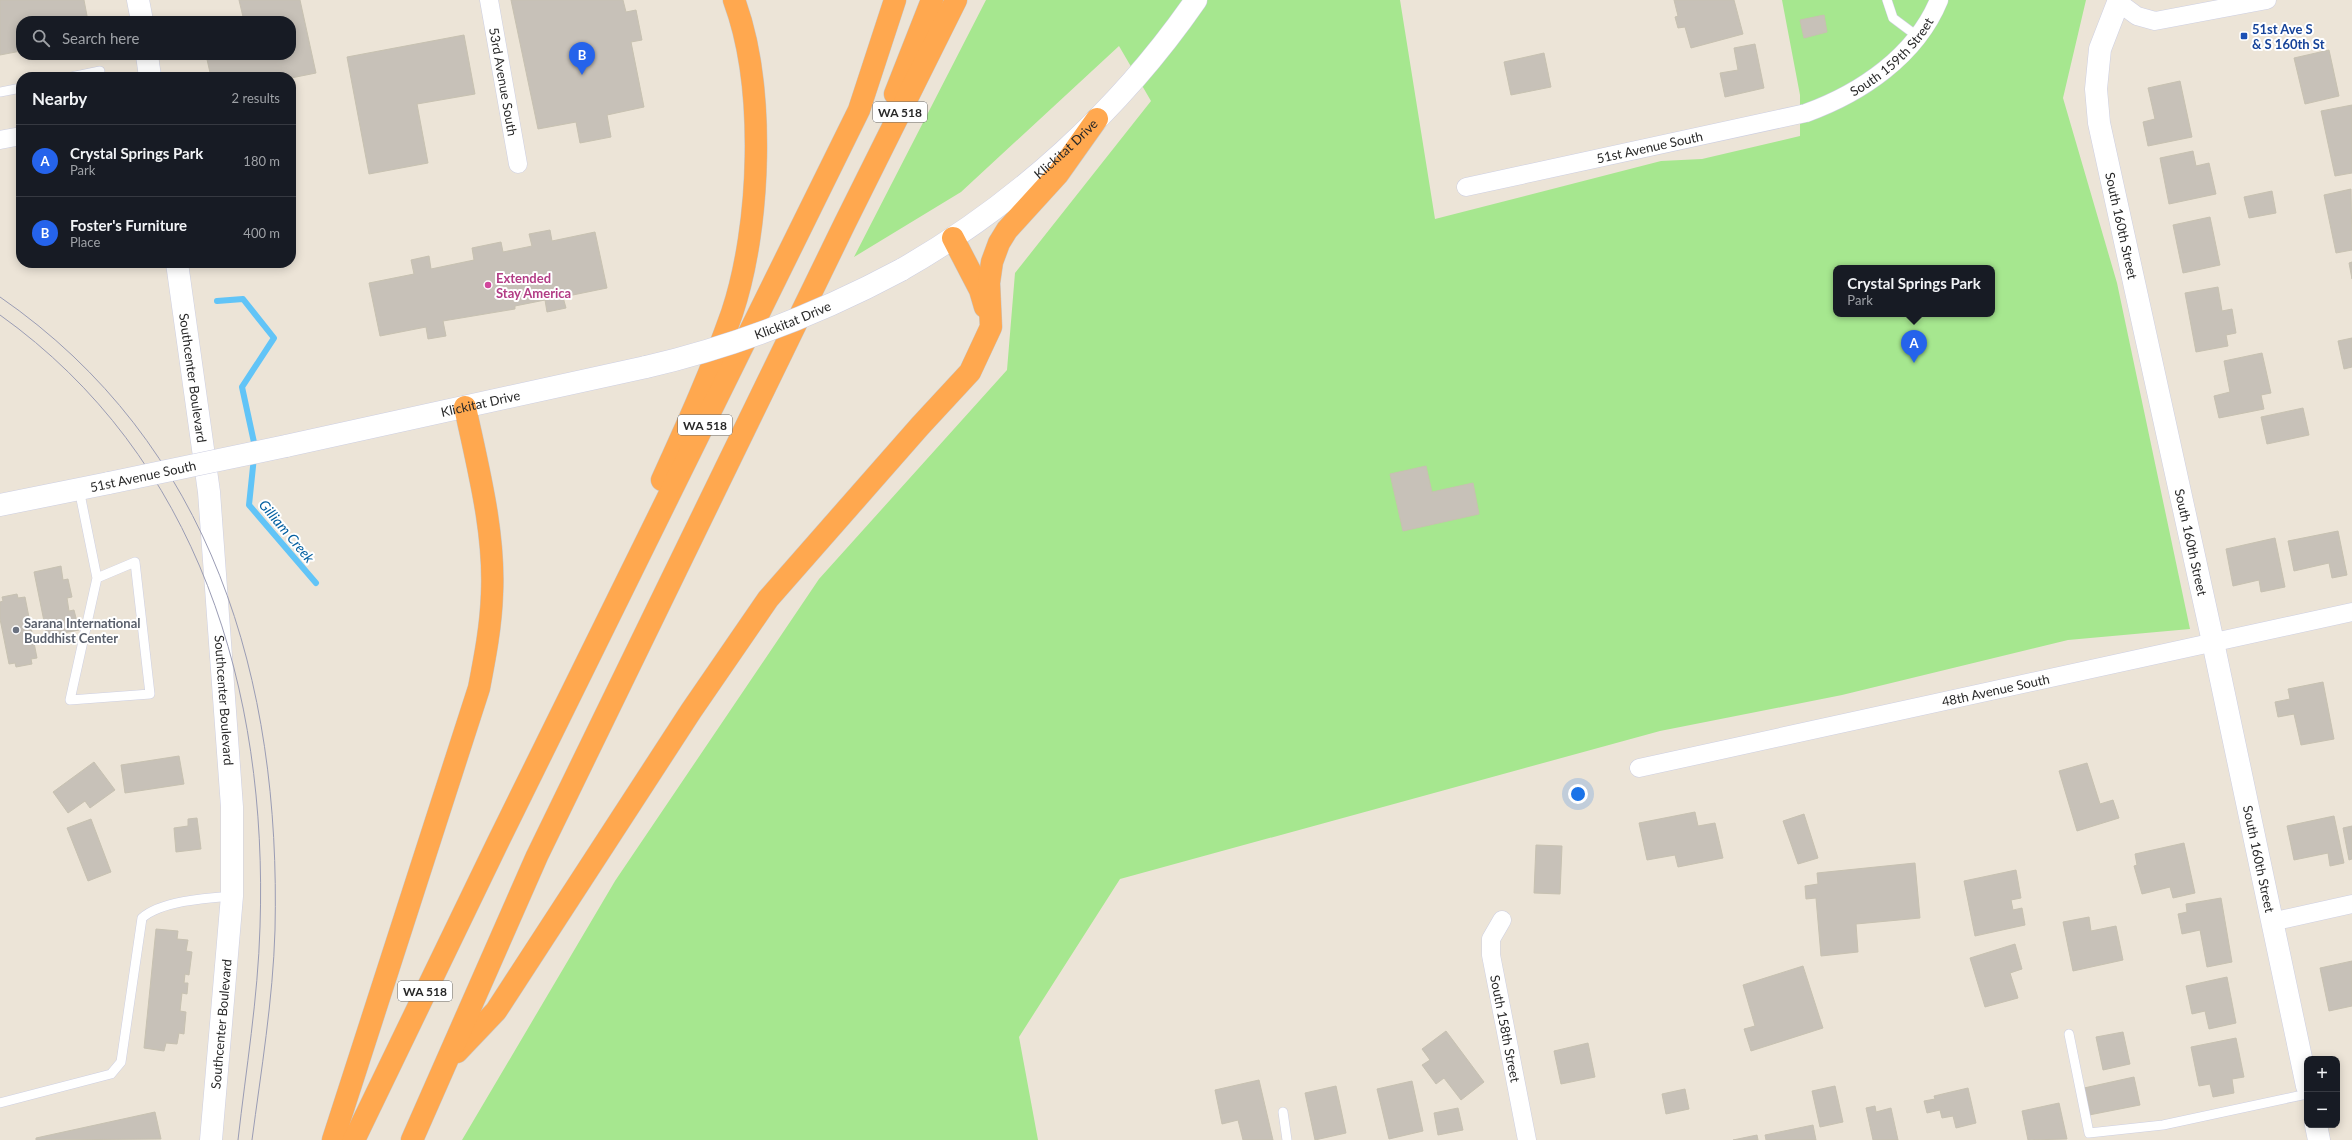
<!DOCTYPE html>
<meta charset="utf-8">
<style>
body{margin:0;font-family:Lato,sans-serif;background:#242831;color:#f1f3f6}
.controls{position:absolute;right:12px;bottom:12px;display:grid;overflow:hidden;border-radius:8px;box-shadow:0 2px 10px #0003}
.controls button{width:36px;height:36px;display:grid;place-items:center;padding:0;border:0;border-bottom:1px solid #363941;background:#171b24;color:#f1f3f6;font:20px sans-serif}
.you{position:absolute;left:1578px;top:794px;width:14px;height:14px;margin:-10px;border:3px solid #fff;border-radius:50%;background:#1a73e8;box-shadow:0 0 0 6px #1a73e833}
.badge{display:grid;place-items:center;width:26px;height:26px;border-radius:50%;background:#2563eb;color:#fff;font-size:13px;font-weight:700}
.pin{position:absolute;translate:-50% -33px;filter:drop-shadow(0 1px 2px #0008)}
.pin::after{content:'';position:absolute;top:21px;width:14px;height:12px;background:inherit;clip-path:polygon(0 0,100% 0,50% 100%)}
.popup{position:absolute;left:1833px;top:265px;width:162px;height:52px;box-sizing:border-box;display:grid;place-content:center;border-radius:8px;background:#171b24;filter:drop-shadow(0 1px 3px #0005);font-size:13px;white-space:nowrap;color:#9ea1a6}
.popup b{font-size:15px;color:#f1f3f6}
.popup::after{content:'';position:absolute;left:50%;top:100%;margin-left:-8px;border:8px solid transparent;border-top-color:#171b24}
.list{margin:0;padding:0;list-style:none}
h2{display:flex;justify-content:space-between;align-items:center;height:52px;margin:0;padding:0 16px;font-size:17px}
h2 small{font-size:13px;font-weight:400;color:#9ea1a6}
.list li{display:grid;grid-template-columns:26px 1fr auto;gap:12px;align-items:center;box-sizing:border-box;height:72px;padding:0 16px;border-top:1px solid #363941}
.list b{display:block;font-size:15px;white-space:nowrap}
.list p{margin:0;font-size:13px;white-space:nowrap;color:#9ea1a6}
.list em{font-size:13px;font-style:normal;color:#9ea1a6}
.icon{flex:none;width:22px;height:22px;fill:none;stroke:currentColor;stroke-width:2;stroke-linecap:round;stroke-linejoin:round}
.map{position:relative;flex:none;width:2352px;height:1140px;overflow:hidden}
.search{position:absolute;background:#171b24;box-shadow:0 2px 10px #0003;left:16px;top:16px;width:280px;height:44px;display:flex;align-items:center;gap:10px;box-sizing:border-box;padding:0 14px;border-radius:16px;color:#9ea1a6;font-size:15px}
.panel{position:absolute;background:#171b24;box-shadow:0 2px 10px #0003;left:16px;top:72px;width:280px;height:196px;border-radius:16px}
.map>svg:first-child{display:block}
.green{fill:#a6e78f;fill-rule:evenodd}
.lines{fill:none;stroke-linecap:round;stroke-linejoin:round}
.stream{stroke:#61c4f7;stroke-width:6}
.building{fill:#c7c1b8;stroke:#c7c1b1}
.lane-casing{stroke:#cdcfe2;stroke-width:10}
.street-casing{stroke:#cdcfe2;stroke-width:19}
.secondary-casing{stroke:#cdcfe2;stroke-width:23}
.highway-casing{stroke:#c7c7c7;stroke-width:23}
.lane{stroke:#fff;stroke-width:9}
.street{stroke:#fff;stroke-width:18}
.secondary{stroke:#fff;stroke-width:22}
.highway{stroke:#ffa84f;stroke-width:22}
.tram{stroke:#9a9cb4;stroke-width:1}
.secondary-bridge-casing{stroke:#cdcfe2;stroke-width:23;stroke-linecap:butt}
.secondary-bridge{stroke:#fff;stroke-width:22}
.transit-dot{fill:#1a4fb4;stroke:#fff;stroke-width:1.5}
.hotel-dot{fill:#d1479c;stroke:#fff;stroke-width:1.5}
.worship-dot{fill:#6b7280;stroke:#fff;stroke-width:1.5}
.labels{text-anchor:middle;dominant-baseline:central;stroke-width:4;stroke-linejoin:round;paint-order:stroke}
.shield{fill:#fff;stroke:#686868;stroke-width:1}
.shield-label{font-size:12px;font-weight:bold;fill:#282828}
.transit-label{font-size:13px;font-weight:bold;fill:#164399;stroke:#fff;text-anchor:start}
.street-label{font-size:13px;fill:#282828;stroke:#fff}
.hotel-label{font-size:13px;font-weight:bold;fill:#b23c85;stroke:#fff;text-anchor:start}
.worship-label{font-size:13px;font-weight:bold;fill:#5b616d;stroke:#fff;text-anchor:start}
.water-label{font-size:14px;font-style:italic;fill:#035fa0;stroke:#fff}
</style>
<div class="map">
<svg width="2352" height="1140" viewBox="0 0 2352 1140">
<rect width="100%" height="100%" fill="#ece4d7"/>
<!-- green -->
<path class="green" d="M986,0H1400L1435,219L1661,161L1702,159L1800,136V95L1782,0H2086L2063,98L2117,283L2190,629L2068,640L1842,695L1660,731L1120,879L1019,1037L1038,1140H462L615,881L819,579L1007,370L1015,273L1151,101L1119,46L961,192L854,257ZM1836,268H1992V314H1836Z"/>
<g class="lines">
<!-- stream -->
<g class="stream">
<path d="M217,301L243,299L274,338L242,387L255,447"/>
<path d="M254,457L249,505L316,583"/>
</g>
</g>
<!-- building -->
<g class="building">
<path d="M0,0H84L88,21H21V51L0,55Z"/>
<path d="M239,0H300L316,73L291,78L211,77L206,55H291V21H244Z"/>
<path d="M511,0H623L626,12L636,10L642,40L631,42L644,107L607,115L611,137L580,143L576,122L538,129Z"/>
<path d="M1674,0H1734L1743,34L1691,48L1685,27L1678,28L1675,17L1678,16Z"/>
<path d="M1824,15L1827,32L1804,38L1800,20Z"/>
<path d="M464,35L475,94L417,104L428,163L369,174L347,57Z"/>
<path d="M1755,44L1764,88L1725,97L1720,73L1738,70L1734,48Z"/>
<path d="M2329,50L2339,96L2305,104L2294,58Z"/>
<path d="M1544,53L1551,87L1511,95L1504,62Z"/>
<path d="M2180,81L2192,137L2148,146L2143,122L2155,119L2148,88Z"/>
<path d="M2352,105V173L2335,176L2321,111Z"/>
<path d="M2193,151L2196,166L2209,163L2216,194L2169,204L2160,158Z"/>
<path d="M2351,189L2352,250L2336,253L2324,195Z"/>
<path d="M2272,191L2276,213L2249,218L2244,197Z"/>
<path d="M2210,217L2220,265L2183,273L2173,225Z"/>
<path d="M550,230L552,241L595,232L607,288L563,297L566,308L547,312L545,300L515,306V309L443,321L446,336L428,339L426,327L380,336L369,283L414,274L411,260L429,256L431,269L474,260L472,248L501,242L503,252L532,246L529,234Z"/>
<path d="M2352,262V279L2349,263Z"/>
<path d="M2218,287L2222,311L2232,309L2236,333L2226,335L2228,346L2196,352L2185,293Z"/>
<path d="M2352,338V367L2344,369L2338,341Z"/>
<path d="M2262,353L2271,393L2261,395L2264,409L2219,418L2214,396L2230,392L2224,361Z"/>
<path d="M2303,408L2309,435L2267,444L2261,417Z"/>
<path d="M1426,466L1432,492L1473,483L1479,514L1403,531L1390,474Z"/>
<path d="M2338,531L2347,575L2332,578L2329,563L2294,571L2288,541Z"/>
<path d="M2275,538L2285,587L2261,592L2259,580L2233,586L2226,549Z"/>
<path d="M61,566L63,580L68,579L72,597L67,598L69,611L74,610L79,630L47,636L34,572Z"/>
<path d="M17,594L18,598L25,597L37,658L31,659L32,664L16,667L15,663L9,664L0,619V602L3,601L2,597Z"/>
<path d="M2323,682L2334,739L2301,745L2294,714L2278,717L2275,702L2290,699L2288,689Z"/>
<path d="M179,756L184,784L125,793L121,765Z"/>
<path d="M94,762L115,790L90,808L85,801L68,813L53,792Z"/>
<path d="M2087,763L2100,804L2113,800L2119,818L2077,831L2059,771Z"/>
<path d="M1695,812L1698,826L1715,823L1723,858L1678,867L1675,855L1647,860L1639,823Z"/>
<path d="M1804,814L1818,858L1798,864L1783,821Z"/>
<path d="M2334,816L2344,863L2330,866L2328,853L2294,860L2287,826Z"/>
<path d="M197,818L201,849L176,852L174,828L188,826V819Z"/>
<path d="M91,819L111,872L88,881L67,828Z"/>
<path d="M2352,826V859L2349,860L2343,828Z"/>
<path d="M2184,843L2195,893L2173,898L2170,887L2142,894L2134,866L2137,865L2135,854Z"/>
<path d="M1536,845L1562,846L1560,894L1534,893Z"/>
<path d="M1915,863L1920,918L1856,924L1858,952L1821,956L1816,898L1806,899L1805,886L1818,884L1817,873Z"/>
<path d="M2016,870L2021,898L2011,900L2013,910L2022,908L2025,925L1975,936L1964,881Z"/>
<path d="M2221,898L2232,962L2207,967L2200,930L2182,934L2178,914L2187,912L2186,904Z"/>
<path d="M2089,917L2091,931L2116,926L2123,960L2073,971L2063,922Z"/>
<path d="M156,929L178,931L177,939L188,940L186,951L192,952L189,975L185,974L184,983H188L187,994L182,993L180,1011L186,1012L184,1034L179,1033L177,1044L166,1043L164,1051L144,1048Z"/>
<path d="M2015,944L2022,969L2010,973L2018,998L1985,1007L1970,958Z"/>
<path d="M2352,961V1006L2329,1011L2320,968Z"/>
<path d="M1803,966L1823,1028L1751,1051L1744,1029L1755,1026L1743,985Z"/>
<path d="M2227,977L2236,1023L2209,1029L2205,1011L2192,1014L2186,986Z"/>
<path d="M1446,1031L1484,1082L1461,1100L1444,1078L1436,1084L1422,1065L1430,1060L1422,1049Z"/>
<path d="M2123,1032L2130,1064L2103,1070L2096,1037Z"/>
<path d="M2236,1038L2244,1077L2232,1079L2234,1093L2213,1097L2210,1084L2199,1086L2191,1047Z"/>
<path d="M1588,1043L1595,1077L1561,1084L1554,1051Z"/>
<path d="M2134,1077L2140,1105L2089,1115L2084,1088Z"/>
<path d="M1259,1080L1273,1140H1243L1238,1120L1222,1124L1215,1090Z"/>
<path d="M1412,1081L1423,1131L1389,1139L1377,1089Z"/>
<path d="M1336,1086L1346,1133L1315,1140L1305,1093Z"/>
<path d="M1835,1086L1843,1122L1820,1127L1812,1091Z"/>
<path d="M1968,1088L1976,1123L1956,1128L1953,1116L1942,1118L1940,1110L1927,1113L1924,1101L1935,1099L1934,1096Z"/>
<path d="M1685,1089L1689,1109L1666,1114L1662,1094Z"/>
<path d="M2059,1103L2067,1139L2028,1140L2022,1111Z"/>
<path d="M1875,1106L1876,1112L1891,1108L1898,1140H1873L1866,1108Z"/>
<path d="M1458,1108L1463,1130L1438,1135L1434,1113Z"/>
<path d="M155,1112L161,1139L36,1140V1138Z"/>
<path d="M1813,1125L1816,1140H1766L1765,1135Z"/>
<path d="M1757,1135L1758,1140H1733Z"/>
</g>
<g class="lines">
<!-- lane casing -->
<g class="lane-casing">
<g id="lane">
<path d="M1887,0L1893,18L1917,36"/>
<path d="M71,77L100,71"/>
<path d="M0,92L21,88"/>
<path d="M79,489L97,578L70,700L150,694L135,562L97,578"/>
<path d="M2069,1034L2089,1133L2163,1125L2307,1094"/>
<path d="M0,1103L111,1074L121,1062L142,918C161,901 206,898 232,896"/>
<path d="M1283,1112L1287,1140"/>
</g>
</g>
<!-- street casing -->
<g class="street-casing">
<g id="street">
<path id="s1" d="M489,0L518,164"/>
<path d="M2118,2L2137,16L2155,21L2267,0"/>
<path d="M0,140L21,136"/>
<path id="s2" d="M1466,187L1806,113C1861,93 1916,56 1939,0"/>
<path id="s3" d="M1639,768L2352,612"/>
<path id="s4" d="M1502,920L1491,939V955L1527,1140"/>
<path d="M2271,922L2352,904"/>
</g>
</g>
<!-- secondary casing -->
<g class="secondary-casing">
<g id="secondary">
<path d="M138,0L142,21"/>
<path id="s5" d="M2119,0L2100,49L2096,89L2099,123L2213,642L2307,1086"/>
<path d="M147,55L150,77"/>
<path id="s6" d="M177,263L209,492L232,807V896L211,1140"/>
<path id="s7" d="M901,270C1017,204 1120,110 1196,0"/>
<path id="s8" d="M286,446L646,367"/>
<path d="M0,505L109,483"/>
<path d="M2316,1125L2319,1140"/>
</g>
</g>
<!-- highway casing -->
<g class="highway-casing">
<g id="highway">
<path d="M895,94L932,0"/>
<path d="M953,238L980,290L985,307"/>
<path d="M662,480C687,425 712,370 732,313C761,226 766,86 734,0"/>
<path d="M457,1052L496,1011L691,711L768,599L920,426L970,372L991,327L989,283L992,262L999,243L1007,230L1058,174L1097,119"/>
<path d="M333,1140L479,688C485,657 491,626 492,594C495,532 478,468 465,407"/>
<path d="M354,1140L498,842L859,110L895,0"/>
<path d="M412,1140L537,856L845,223L956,0"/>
</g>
</g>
<!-- lane -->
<use href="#lane" class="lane"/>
<!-- street -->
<use href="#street" class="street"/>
<!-- secondary -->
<use href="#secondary" class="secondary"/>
<!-- highway -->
<use href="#highway" class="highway"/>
<!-- tram -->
<g class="tram">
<path d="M0,297C213,444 281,681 275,930C273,1000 261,1071 252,1140"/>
<path d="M0,315C199,457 268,691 260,927C258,998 246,1069 238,1140"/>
</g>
<!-- secondary-bridge casing -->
<g class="secondary-bridge-casing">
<g id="secondary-bridge">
<path id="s9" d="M646,367C736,346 819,314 901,270"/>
<path d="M109,483L286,446"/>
</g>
</g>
<!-- secondary-bridge -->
<use href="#secondary-bridge" class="secondary-bridge"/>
</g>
<!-- markers -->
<rect class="transit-dot" x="2240" y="32" width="8" height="8" rx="2"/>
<circle class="hotel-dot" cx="488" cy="285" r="4"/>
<circle class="worship-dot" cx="16" cy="630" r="4"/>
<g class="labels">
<!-- shield labels -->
<g class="shield">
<rect x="873" y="102" width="54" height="20" rx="3"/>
<rect x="678" y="415" width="54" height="20" rx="3"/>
<rect x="398" y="981" width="54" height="20" rx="3"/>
</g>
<g class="shield-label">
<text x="900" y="112">WA 518</text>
<text x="705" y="425">WA 518</text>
<text x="425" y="991">WA 518</text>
</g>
<!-- transit labels -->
<g class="transit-label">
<text x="2252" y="29">51st Ave S<tspan x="2252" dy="15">&amp; S 160th St</tspan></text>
</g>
<!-- street labels -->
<g class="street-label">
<text stroke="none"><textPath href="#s2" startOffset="452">South 159th Street</textPath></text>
<text stroke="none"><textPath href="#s1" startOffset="83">53rd Avenue South</textPath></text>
<text stroke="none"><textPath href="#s2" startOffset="188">51st Avenue South</textPath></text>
<text stroke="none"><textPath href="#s7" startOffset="205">Klickitat Drive</textPath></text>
<text stroke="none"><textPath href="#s5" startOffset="232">South 160th Street</textPath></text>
<text stroke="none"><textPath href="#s9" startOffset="154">Klickitat Drive</textPath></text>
<text stroke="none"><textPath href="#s6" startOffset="116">Southcenter Boulevard</textPath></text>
<text stroke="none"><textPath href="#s8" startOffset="199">Klickitat Drive</textPath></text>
<text transform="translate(143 476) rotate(-12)">51st Avenue South</text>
<text stroke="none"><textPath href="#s5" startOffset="556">South 160th Street</textPath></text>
<text stroke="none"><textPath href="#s3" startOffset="365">48th Avenue South</textPath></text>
<text stroke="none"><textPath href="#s6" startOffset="440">Southcenter Boulevard</textPath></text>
<text stroke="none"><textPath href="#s5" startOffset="880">South 160th Street</textPath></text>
<text transform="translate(221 1024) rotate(-85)">Southcenter Boulevard</text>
<text stroke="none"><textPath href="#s4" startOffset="113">South 158th Street</textPath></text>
</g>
<!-- hotel labels -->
<g class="hotel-label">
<text x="496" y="278">Extended<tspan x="496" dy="15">Stay America</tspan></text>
</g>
<!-- worship labels -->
<g class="worship-label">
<text x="24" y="623">Sarana International<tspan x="24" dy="15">Buddhist Center</tspan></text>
</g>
<!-- water labels -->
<g class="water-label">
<text transform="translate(287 531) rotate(50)">Gilliam Creek</text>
</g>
</g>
</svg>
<div class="controls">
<button>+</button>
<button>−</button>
</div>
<div class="you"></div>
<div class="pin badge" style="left:1914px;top:363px">A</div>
<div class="popup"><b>Crystal Springs Park</b>Park</div>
<div class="pin badge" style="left:582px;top:75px">B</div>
<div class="search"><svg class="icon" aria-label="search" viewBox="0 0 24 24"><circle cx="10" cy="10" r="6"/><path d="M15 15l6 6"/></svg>Search here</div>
<section class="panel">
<h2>Nearby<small>2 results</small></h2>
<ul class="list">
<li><span class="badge">A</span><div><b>Crystal Springs Park</b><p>Park</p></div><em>180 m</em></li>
<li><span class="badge">B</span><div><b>Foster's Furniture</b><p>Place</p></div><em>400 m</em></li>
</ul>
</section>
</div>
